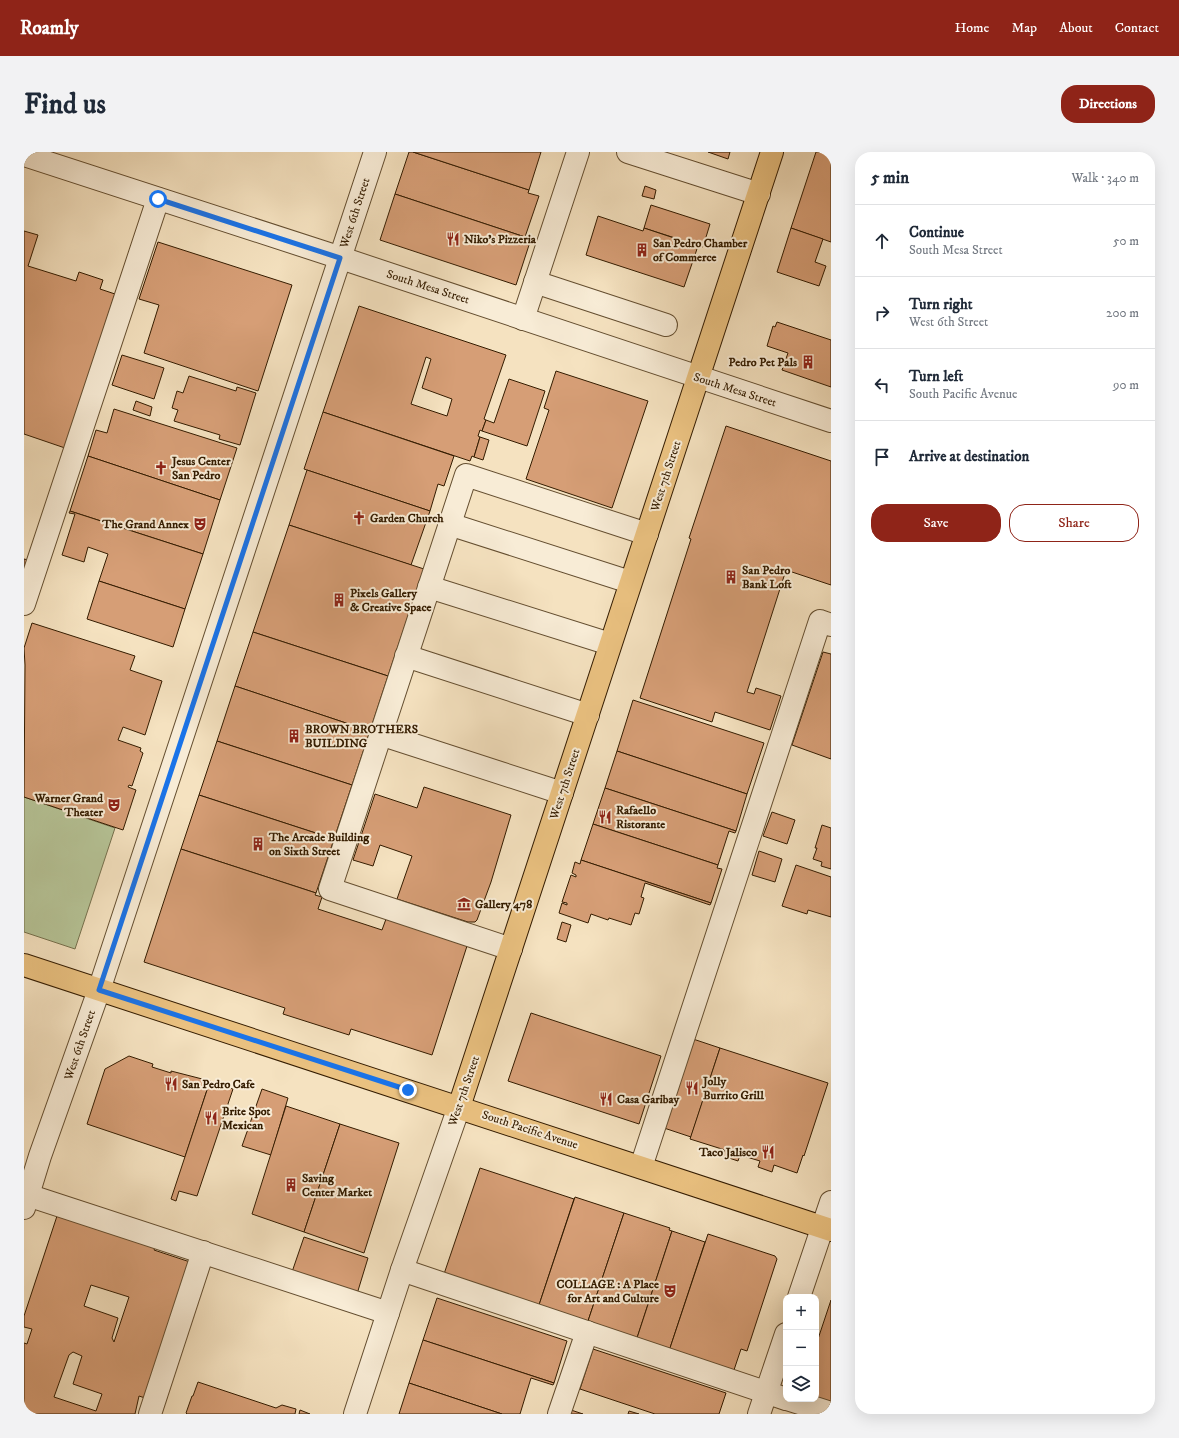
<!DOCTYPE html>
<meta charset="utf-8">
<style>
body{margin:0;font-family:"IM FELL DW Pica",serif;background:#f2f2f3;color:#1f2937}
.controls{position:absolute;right:12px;bottom:12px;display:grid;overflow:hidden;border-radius:8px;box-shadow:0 4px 16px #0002}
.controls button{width:36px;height:36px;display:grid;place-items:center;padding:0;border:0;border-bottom:1px solid #e0e1e3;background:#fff;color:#1f2937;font:20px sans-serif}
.stop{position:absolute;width:12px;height:12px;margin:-9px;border:3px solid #1a73e8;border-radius:50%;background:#fff}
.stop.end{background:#1a73e8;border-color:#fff;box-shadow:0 1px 4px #0008}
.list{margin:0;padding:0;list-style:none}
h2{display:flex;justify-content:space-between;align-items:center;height:52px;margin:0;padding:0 16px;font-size:17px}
h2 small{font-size:13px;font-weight:400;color:#747a83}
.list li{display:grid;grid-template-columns:26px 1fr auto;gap:12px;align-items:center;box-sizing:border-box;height:72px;padding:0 16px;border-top:1px solid #e0e1e3}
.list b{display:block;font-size:15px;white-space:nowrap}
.list p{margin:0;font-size:13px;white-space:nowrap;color:#747a83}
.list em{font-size:13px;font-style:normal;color:#747a83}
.actions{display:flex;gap:8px;padding:12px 16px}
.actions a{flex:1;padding:9px 0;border:1px solid #8f2418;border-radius:16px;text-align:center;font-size:14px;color:#8f2418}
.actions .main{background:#8f2418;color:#fff}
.icon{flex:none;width:22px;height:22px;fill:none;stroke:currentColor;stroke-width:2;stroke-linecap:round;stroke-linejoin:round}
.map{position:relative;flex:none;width:807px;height:1262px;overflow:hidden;border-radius:16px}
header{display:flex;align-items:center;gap:24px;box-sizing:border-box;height:56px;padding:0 20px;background:#8f2418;color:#fff}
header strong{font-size:19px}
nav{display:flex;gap:22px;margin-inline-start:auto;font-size:14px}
.intro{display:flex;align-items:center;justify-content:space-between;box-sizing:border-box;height:96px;padding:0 24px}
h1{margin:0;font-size:28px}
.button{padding:10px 18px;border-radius:16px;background:#8f2418;color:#fff;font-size:14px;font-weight:700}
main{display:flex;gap:24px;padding:0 24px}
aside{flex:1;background:#fff;border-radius:16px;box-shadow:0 4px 16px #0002}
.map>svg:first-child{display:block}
.green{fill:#b6c497;stroke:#75704c}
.building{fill:#d69e76;stroke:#341c00;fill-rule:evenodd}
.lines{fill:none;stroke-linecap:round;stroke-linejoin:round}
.minor-casing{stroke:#644e30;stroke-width:24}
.major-casing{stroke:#341c00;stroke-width:24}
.minor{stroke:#f8ecd6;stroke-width:22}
.major{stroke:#eac180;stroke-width:22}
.route{stroke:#1a73e8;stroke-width:5}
.labels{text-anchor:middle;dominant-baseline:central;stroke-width:4;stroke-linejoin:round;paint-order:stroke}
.street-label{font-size:12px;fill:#341c00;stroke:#f8ecd6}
.poi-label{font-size:12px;font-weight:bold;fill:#341c00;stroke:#f8ecd6;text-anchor:start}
</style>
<header>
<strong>Roamly</strong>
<nav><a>Home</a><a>Map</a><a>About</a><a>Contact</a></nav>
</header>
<div class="intro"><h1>Find us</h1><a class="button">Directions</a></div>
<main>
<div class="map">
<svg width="807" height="1262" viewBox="0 0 807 1262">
<rect width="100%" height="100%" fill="#f5e2c0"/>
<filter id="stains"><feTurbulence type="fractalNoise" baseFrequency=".005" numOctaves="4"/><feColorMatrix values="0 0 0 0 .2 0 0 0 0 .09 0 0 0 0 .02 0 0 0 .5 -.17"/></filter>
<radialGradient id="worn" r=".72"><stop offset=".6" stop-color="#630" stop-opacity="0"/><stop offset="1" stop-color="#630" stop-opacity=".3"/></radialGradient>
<!-- green -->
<path class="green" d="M0,645L91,676L51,797L0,780Z"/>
<!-- building -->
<g class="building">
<path d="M385,0H389L505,38L504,41L515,44L501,85L371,42Z"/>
<path d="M389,0H517L505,38Z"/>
<path d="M684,0H706L704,7Z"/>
<path d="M792,0H807V90L767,76Z"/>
<path d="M621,34L632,38L630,47L618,44Z"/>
<path d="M371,42L501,85L500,88L506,90L492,133L356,88Z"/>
<path d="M627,53L686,72L679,95L620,76Z"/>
<path d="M574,64L619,79L620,76L674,94L660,135L562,103Z"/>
<path d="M767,76L799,87L791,110L802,114L795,134L753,120Z"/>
<path d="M0,79L14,83L4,114L52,129L55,120L79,128L76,137L91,142L41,296L0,282Z"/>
<path d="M134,90L268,133L234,239L120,201L135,153L115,147Z"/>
<path d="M335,154L482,203L460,267L462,268L458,279L456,278L454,284L456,285L450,305L448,304L446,309L299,260ZM402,205L407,207L398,236L428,247L423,264L387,252Z"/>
<path d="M753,170L807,188V235L758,218L764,201L743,194L749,174L751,175Z"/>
<path d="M98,203L140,216L130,247L88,233Z"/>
<path d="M532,219L624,249L588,356L502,327L525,258L520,256Z"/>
<path d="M165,224L212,239L213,235L232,241L216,293L195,287L196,283L150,269L154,258L148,256L153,239L159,241Z"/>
<path d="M485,227L521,239L503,294L458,279L462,268L470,271Z"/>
<path d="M112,249L128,255L126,264L109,258Z"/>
<path d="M90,257L213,296L196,348L64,304L72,278L83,281Z"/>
<path d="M299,260L430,304L420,334L414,332L406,359L280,317Z"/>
<path d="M702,274L807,309V433L762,418L723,540L730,542L732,536L757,544L746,578L691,560L688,570L616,546L667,387L665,386Z"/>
<path d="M456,285L465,288L459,308L450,305Z"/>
<path d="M64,304L196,348L179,402L46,359Z"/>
<path d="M283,318L406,359L387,413L265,373Z"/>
<path d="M46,359L179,402L161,457L75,429L84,402L64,395L60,410L38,403L51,362L45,361Z"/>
<path d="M265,373L400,417L364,524L229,480Z"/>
<path d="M0,407L4,408L0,420Z"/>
<path d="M75,429L161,457L149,495L63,467Z"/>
<path d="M8,471L111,504L106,518L138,529L121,583L99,575L94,588L117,596L116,599L119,601L108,634L105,633L104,635L112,638L99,678L0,645L1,513L0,496Z"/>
<path d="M229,480L364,524L346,579L211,534Z"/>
<path d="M799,500L807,502V607L768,593Z"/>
<path d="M211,534L346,579L328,633L193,589Z"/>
<path d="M609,548L740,591L723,642L593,599Z"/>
<path d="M193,589L328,633L310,687L175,643Z"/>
<path d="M593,599L723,642L712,679L581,636Z"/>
<path d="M400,635L487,663L467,730L453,768L451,770H444L373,747L388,704L356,693L349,714L329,708L351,642L393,656Z"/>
<path d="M581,636L712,679L711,681L705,679L694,713L569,672Z"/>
<path d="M175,643L310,687L292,741L157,697Z"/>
<path d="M748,660L771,668L763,692L739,684Z"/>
<path d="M569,672L694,713L693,716L698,717L687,751L557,708Z"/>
<path d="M798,673L807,676V717L797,714L798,710L789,707L793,696H791Z"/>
<path d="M157,697L292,741L291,743L298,745L294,757L358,778L362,767L443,794L408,903L327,877L325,883L259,862L261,856L120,810Z"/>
<path d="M735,699L758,707L751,730L728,723Z"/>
<path d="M557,708L687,751L686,753L621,731L617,745L620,746L615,762L611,761L607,773L585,766L584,768L567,762L564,771L535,761L538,751L543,753V751L538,750L547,723L552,725V723L548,721L551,710L556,712Z"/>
<path d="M772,713L807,725V765L784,758L783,762L758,754Z"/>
<path d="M538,770L547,773L542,790L533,787Z"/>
<path d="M507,861L637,904L615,972L484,929Z"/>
<path d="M669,887L696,896L667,985L640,976Z"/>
<path d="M696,896L804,931L780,1004L779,1003L773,1021L750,1013L748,1020L734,1015L736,1009L716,1003L714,1009L699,1004L701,998L666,987Z"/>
<path d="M105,904L129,912L128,915L147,921V919L186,929L161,1005L63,972L81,917Z"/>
<path d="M186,929L209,937L173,1044L155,1039L152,1049L147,1047Z"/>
<path d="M238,937L264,946L247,1003L218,994Z"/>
<path d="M262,954L316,972L280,1080L228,1062Z"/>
<path d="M316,972L375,991L340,1101L280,1080Z"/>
<path d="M456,1016L550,1047L514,1156L419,1125Z"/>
<path d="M551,1045L600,1061L563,1172L514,1156Z"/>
<path d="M600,1061L646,1076L645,1078L648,1079L612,1189L563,1172Z"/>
<path d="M33,1064L131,1096L130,1098L169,1111L121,1246L115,1244L111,1262H0V1191L3,1192L8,1177L0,1175V1164ZM67,1133L105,1145L90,1190L88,1186L94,1166L60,1154ZM49,1200L58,1204L49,1232L78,1242L72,1259L30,1245L45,1203Z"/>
<path d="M648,1079L681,1090L645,1199L612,1189Z"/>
<path d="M684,1082L751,1104L753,1107L723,1199L717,1197L709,1221L645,1199Z"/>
<path d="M280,1085L344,1106L333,1142L268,1120Z"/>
<path d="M413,1146L543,1189L530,1231L399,1188Z"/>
<path d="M807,1148V1253L792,1247V1193Z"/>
<path d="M399,1188L530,1231L529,1233L507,1226L496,1262H478L385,1231Z"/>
<path d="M569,1197L702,1241L695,1262H631L556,1237Z"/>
<path d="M174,1230L252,1256L258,1253L272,1257L271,1262H163L162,1261L168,1244H169Z"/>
<path d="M385,1231L478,1262H375Z"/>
<path d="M276,1258L286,1262H275Z"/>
<path d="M547,1258L559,1262H546Z"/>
<path d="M605,1259L615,1262H604Z"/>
</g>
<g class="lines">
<!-- minor casing -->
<g class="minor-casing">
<g id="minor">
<path d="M604,0L735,42"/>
<path d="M0,3L317,106L807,269"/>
<path d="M511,130L642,173"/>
<path d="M499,167L554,0"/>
<path d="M425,372L606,430"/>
<path d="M405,435L586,492"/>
<path d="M0,452L134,47"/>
<path d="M382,504L564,563"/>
<path d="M356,582L538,641"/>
<path d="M487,797L306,737L442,323L623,382"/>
<path d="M617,1015L796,469L807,473"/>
<path d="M0,1042L364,1161"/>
<path d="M0,1056L16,1004L75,838L351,0"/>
<path d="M378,1118L762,1247"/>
<path d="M775,1145L807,1050"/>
<path d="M763,1247L807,1261"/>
<path d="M126,1262L179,1100"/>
<path d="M331,1262L378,1118L435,955"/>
<path d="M535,1262L563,1180"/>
<path d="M735,1262L762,1182"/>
</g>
</g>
<!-- major casing -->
<g class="major-casing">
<g id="major">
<path d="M0,813L807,1078"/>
<path d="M435,955L748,0"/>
</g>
</g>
<!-- minor -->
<use href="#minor" class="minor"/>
<!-- major -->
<use href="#major" class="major"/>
</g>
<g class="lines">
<!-- route -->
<path class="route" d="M134,47L316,106L75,838L384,938"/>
</g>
<!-- icons -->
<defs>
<g id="restaurant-bare" transform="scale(1.08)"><path d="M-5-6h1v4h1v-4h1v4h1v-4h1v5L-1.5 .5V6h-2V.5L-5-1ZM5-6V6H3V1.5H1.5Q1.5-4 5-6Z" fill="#8f2418" stroke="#f8ecd6" stroke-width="2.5" paint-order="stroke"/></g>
<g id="building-bare" transform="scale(1.08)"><path d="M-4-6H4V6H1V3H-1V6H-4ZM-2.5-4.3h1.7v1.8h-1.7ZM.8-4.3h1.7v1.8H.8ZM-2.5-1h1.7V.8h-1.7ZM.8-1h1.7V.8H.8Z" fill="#8f2418" stroke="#f8ecd6" stroke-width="2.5" paint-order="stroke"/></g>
<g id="church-bare" transform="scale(1.08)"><path d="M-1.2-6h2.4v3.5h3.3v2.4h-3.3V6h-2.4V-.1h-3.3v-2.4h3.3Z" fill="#8f2418" stroke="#f8ecd6" stroke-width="2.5" paint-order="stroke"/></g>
<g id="theatre-bare" transform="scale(1.08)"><path d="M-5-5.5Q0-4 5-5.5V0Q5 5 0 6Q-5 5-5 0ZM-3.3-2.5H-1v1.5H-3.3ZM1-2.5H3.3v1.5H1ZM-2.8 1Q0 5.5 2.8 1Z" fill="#8f2418" stroke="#f8ecd6" stroke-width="2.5" paint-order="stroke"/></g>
<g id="museum-bare" transform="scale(1.08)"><path d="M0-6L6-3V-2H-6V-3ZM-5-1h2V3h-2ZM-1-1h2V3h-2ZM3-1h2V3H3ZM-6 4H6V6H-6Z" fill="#8f2418" stroke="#f8ecd6" stroke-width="2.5" paint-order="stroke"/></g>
</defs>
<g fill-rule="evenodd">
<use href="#restaurant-bare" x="429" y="87"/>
<use href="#building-bare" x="618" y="98"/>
<use href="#building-bare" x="784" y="210"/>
<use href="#church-bare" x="137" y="316"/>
<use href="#church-bare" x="335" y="366"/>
<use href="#theatre-bare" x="176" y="372"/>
<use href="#building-bare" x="707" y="425"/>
<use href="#building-bare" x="315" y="448"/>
<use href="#building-bare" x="270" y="584"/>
<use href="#theatre-bare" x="90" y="653"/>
<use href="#restaurant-bare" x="581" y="665"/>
<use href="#building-bare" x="234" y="692"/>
<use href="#museum-bare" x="440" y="752"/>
<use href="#restaurant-bare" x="147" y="932"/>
<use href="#restaurant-bare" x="668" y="936"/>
<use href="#restaurant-bare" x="582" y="947"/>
<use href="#restaurant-bare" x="187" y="966"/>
<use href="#restaurant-bare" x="744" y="1000"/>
<use href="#building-bare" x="267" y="1033"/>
<use href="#theatre-bare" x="646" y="1139"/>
</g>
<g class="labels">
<!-- street labels -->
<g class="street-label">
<text transform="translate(331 61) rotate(-72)">West 6th Street</text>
<text transform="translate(404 135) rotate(18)">South Mesa Street</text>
<text transform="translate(711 238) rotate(18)">South Mesa Street</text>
<text transform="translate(642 324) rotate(-72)">West 7th Street</text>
<text transform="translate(541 632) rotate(-72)">West 7th Street</text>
<text transform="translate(56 893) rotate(-71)">West 6th Street</text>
<text transform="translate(440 939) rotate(-71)">West 7th Street</text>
<text transform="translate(506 978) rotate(18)">South Pacific Avenue</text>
</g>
<!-- poi labels -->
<g class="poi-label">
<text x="440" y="87">Niko's Pizzeria</text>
<text x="629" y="91">San Pedro Chamber<tspan x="629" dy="14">of Commerce</tspan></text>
<text x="773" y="210" text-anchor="end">Pedro Pet Pals</text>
<text x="148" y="309">Jesus Center<tspan x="148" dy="14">San Pedro</tspan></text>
<text x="346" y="366">Garden Church</text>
<text x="165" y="372" text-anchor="end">The Grand Annex</text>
<text x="718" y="418">San Pedro<tspan x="718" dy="14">Bank Loft</tspan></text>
<text x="326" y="441">Pixels Gallery<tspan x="326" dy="14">&amp; Creative Space</tspan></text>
<text x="281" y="577">BROWN BROTHERS<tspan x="281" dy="14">BUILDING</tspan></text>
<text x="79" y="646" text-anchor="end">Warner Grand<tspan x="79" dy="14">Theater</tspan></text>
<text x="592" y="658">Rafaello<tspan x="592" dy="14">Ristorante</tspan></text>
<text x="245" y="685">The Arcade Building<tspan x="245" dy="14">on Sixth Street</tspan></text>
<text x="451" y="752">Gallery 478</text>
<text x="679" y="929">Jolly<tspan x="679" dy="14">Burrito Grill</tspan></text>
<text x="158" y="932">San Pedro Cafe</text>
<text x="593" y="947">Casa Garibay</text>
<text x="198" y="959">Brite Spot<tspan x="198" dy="14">Mexican</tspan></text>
<text x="733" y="1000" text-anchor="end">Taco Jalisco</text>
<text x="278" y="1026">Saving<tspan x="278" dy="14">Center Market</tspan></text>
<text x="635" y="1132" text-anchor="end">COLLAGE : A Place<tspan x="635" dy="14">for Art and Culture</tspan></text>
</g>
</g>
<rect width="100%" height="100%" filter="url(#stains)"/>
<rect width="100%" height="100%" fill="url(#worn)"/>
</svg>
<div class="controls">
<button>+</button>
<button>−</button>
<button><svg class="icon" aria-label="layers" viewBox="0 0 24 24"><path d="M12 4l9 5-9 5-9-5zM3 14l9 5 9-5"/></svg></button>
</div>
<div class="stop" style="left:134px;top:47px"></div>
<div class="stop end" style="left:384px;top:938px"></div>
</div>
<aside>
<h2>5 min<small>Walk · 340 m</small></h2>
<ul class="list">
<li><svg class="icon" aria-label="ahead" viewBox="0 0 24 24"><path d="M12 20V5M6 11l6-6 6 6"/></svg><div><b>Continue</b><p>South Mesa Street</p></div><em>50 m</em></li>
<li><svg class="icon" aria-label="right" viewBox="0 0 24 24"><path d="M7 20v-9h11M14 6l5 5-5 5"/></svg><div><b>Turn right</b><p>West 6th Street</p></div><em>200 m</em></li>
<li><svg class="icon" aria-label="left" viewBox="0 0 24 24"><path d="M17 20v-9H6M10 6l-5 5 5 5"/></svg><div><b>Turn left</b><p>South Pacific Avenue</p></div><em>90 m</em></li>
<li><svg class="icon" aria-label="arrive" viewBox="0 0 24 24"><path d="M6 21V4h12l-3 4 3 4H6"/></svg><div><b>Arrive at destination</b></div></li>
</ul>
<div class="actions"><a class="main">Save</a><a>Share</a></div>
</aside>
</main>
